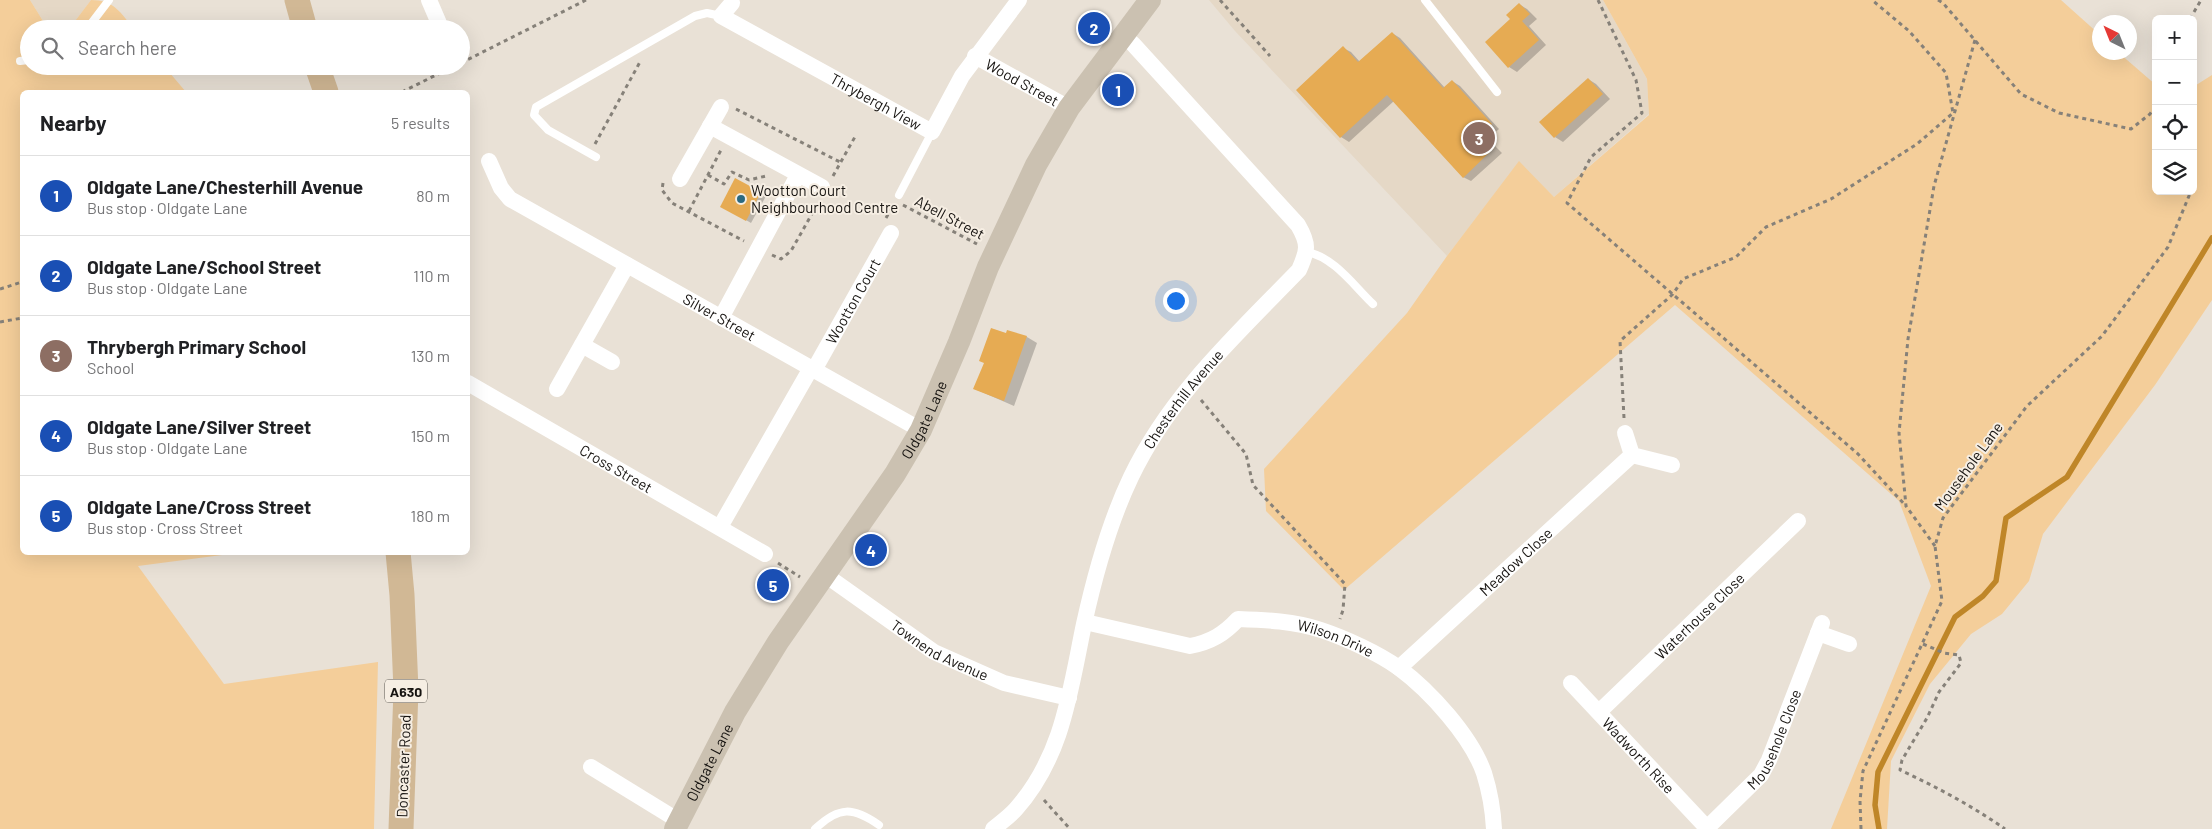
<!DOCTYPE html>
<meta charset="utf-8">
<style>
body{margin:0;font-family:Barlow,sans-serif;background:#f6f6f6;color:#202124}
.controls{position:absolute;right:15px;top:15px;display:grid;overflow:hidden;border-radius:8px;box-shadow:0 5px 20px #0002}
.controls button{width:45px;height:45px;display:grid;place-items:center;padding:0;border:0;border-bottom:1px solid #e0e0e0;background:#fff;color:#202124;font:25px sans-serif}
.compass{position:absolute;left:2092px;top:15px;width:45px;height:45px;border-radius:50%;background:#fff;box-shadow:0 5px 20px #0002;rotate:317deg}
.you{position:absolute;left:1175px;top:300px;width:18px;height:18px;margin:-12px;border:4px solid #fff;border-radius:50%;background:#1a73e8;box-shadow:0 0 0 8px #1a73e833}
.badge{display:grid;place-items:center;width:32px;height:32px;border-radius:50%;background:#2563eb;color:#fff;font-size:16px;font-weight:700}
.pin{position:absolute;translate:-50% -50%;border:2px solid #fff;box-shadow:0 1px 5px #0006}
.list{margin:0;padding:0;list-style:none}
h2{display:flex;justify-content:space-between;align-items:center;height:65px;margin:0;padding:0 20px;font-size:21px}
h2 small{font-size:16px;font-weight:400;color:#757577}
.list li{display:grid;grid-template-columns:32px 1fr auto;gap:15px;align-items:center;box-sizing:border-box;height:80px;padding:0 20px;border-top:1px solid #e0e0e0}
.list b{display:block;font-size:19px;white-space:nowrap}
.list p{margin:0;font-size:16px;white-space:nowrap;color:#757577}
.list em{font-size:16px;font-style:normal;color:#757577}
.icon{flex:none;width:28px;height:28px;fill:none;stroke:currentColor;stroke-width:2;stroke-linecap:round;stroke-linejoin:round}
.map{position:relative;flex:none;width:2212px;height:829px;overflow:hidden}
.search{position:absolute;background:#fff;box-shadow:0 5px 20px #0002;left:20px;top:20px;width:450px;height:55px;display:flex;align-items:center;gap:12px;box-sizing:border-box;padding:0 18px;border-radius:28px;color:#757577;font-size:19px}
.panel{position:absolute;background:#fff;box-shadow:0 5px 20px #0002;left:20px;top:90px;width:450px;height:465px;border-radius:8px}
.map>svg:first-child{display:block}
.built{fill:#e5d8c6}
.green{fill:#f4ce9a}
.shadow{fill:#0003}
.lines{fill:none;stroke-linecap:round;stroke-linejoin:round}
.stream{stroke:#bf8628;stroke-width:5.5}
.building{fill:#e6ab53}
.path{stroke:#868179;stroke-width:3;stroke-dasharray:4 4;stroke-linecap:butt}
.lane{stroke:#fff;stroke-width:8}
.street{stroke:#fff;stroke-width:16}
.secondary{stroke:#cbc1b1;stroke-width:22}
.primary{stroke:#d1b895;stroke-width:25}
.poi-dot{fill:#2c6a80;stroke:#f6eee3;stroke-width:2}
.labels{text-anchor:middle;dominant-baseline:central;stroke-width:4;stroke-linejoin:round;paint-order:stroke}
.shield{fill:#f6eee3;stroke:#59554f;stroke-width:1}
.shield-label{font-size:14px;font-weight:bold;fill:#161310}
.street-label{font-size:15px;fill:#161310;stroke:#f6eee3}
.poi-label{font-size:15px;fill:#161310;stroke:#f6eee3;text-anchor:start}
</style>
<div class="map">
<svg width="2212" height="829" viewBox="0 0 2212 829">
<rect width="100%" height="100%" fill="#e9e1d6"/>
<!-- built -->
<g class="built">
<path d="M30,0H91L69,29H48Z"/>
<path d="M1209,0H1603L1647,79L1649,114L1554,197L1519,162L1447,256L1235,31Z"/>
</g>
<!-- green -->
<g class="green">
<path d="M0,0H30L48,29H29V66H164L186,92H22V552L221,553L222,555L138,566L224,684L378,662L374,829H0Z"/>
<path d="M91,0C114,0 120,12 134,29H69Z"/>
<path d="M1603,0H2061L2099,34L2100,52L2119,53L2156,85V191H2193V87L2212,75V300L2155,385L2043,534L2029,581L2002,614L1971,634L1930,684L1891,761L1887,829H1831L1931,586L1899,501L1675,305L1344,590L1266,511L1264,469L1407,313L1447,256L1519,161L1554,197L1649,115L1647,79Z"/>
</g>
<!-- shadow -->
<g class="shadow">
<path d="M1519,4L1527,9L1537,19L1529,26L1546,45L1517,72L1509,67L1487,42L1512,19Z"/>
<path d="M1392,33L1400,38L1445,88L1452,81L1460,86L1499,129L1488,139L1502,153L1471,181L1463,177L1394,101L1349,142L1341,137L1297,90L1343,48L1351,52L1360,62Z"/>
<path d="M1588,79L1596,84L1610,99L1563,142L1555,137Z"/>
<path d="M736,180L766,196L751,223L722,206Z"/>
<path d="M1008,332L1027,337L1037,343L1014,406L975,389Z"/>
</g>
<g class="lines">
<!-- stream -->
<path class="stream" d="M1879,829L1875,805L1878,772L1955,617L1983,596L1996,581L2006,518L2067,477L2212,238"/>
</g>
<!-- building -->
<g class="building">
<path d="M1519,3L1530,14L1522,21L1539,40L1508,68L1485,42L1510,19L1506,15Z"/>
<path d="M1392,32L1443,88L1452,80L1492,124L1481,134L1494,148L1463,178L1387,95L1340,138L1296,90L1343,46L1358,62Z"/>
<path d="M1588,78L1603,94L1554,138L1539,122Z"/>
<path d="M735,178L761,192L746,221L720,207Z"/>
<path d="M991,328L1006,333L1007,330L1027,336L1004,401L973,389L984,363L979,361Z"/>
</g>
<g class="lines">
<!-- path -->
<g class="path">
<path d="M1220,0L1270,56"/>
<path d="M1598,0L1636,80L1642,113L1591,157L1567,203L1858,454L1906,506"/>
<path d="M1938,0L1943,3L2021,94L2059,113L2131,129L2150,114L2156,105"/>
<path d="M2190,19L2201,0"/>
<path d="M461,63L586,0"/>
<path d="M2156,78V81"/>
<path d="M402,92L454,66"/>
<path d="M736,109L840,162"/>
<path d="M595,144L640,62"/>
<path d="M708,175L724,184L732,172L749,180L766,176"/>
<path d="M833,176L856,135"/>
<path d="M2193,176L2195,181L2193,185"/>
<path d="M663,183L662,190L672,203L744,241"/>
<path d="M903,205L977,244"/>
<path d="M689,211L721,150"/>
<path d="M886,218L894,204"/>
<path d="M772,255L781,259L791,251L818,203"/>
<path d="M0,289L22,282"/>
<path d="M0,322L22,318"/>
<path d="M1201,400L1246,454L1253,485L1345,584L1343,610L1340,619"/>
<path d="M1624,418L1620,341L1673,294L1683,279L1736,257L1766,227L1831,199L1917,144L1953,113L1946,73L1909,31L1872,0"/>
<path d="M1935,546L1906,506L1899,433L1908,339L1934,186L1975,40"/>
<path d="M778,563L800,577"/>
<path d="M1923,644L1944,653L1959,655L1961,663L1939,692L1927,718L1902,760L1900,770C1937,787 1972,806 2005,829"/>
<path d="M1044,800L1070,829"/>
<path d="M1861,829L1860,801L1863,771L1942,601L1935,546L1943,518L2027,406L2102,336L2168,247L2191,191"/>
</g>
<!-- lane -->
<g class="lane">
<path d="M1425,0L1497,92"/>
<path d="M87,29L109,0"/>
<path d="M20,61L29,60"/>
<path d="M596,157L548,130L534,115L536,107L695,16L707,13L721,16"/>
<path d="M899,195L932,132"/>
<path d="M1307,252C1334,257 1354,286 1373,304"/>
<path d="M815,829C839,806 853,807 879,825"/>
</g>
<!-- street -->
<g class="street">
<path d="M429,0L441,28"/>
<path id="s1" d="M732,3L721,16L932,132L962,76L1019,0"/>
<path id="s2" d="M975,56L1069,108"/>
<path d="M710,126L822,187"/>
<path id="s3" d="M489,161L501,188L510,199L921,430"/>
<path d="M680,179L721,107"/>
<path d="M721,318L798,175"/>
<path d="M582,345L612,362"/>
<path id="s4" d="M814,370L891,233"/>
<path id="s5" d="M468,383L765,554"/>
<path d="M557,389L627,265"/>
<path d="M1625,433L1632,455L1672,465"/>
<path d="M720,527L811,368"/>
<path id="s6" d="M824,574L934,652L1004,683L1069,698"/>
<path id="s7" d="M1085,622L1190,646C1211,642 1224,634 1238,619C1266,620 1294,621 1321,630C1345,638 1378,653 1399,668C1430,691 1471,736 1484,773C1490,792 1493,810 1494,829"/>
<path d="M1818,633L1849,644"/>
<path id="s8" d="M1399,668L1632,455"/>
<path id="s9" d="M1571,683L1707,828"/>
<path id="s10" d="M1599,712L1798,521"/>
<path d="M591,767L679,821"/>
<path id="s11" d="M993,829C1000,823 1009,817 1016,809C1063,756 1070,691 1084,624C1095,574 1109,523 1131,477C1170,395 1237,334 1299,270C1308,250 1309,244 1298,225L1133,44L1124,36"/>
<path id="s12" d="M1706,829L1761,775L1769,760L1822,623"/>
</g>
<!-- secondary -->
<path class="secondary" id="s13" d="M675,829L735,712L778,642L895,474L921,430L959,342L988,267L1036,165L1069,108L1150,0"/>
<!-- primary -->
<g class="primary">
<path d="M297,0L305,29"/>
<path d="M317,66L326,92"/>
<path d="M398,552L402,595L406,690L401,829"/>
</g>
</g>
<!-- markers -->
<circle class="poi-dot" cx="741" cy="199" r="5"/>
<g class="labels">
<!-- shield labels -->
<rect class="shield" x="385" y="679.5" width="42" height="23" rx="4"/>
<g class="shield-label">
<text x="406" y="691">A630</text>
</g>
<!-- street labels -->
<g class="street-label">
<text stroke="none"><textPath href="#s2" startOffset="54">Wood Street</textPath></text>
<text stroke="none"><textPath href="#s1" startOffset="194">Thrybergh View</textPath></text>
<text transform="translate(950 217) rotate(28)">Abell Street</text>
<text stroke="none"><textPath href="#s4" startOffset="79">Wootton Court</textPath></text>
<text stroke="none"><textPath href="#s3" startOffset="284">Silver Street</textPath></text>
<text stroke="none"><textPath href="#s11" startOffset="479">Chesterhill Avenue</textPath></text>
<text stroke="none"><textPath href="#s13" startOffset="480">Oldgate Lane</textPath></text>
<text transform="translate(1968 466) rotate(-54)">Mousehole Lane</text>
<text stroke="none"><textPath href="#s5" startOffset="171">Cross Street</textPath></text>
<text stroke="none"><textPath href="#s8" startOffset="158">Meadow Close</textPath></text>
<text stroke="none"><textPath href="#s10" startOffset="139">Waterhouse Close</textPath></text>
<text stroke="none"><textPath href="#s7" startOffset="264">Wilson Drive</textPath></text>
<text stroke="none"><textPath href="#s6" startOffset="139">Townend Avenue</textPath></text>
<text stroke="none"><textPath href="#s12" startOffset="115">Mousehole Close</textPath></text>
<text stroke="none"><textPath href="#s9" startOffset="99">Wadworth Rise</textPath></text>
<text stroke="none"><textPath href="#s13" startOffset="75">Oldgate Lane</textPath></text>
<text transform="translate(403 766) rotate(-88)">Doncaster Road</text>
</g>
<!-- poi labels -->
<g class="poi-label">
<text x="751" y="190">Wootton Court<tspan x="751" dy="17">Neighbourhood Centre</tspan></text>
</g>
</g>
</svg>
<div class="controls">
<button>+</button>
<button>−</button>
<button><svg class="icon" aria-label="locate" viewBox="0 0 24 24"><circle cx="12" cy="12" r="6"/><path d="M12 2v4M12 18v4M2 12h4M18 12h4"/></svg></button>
<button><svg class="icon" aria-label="layers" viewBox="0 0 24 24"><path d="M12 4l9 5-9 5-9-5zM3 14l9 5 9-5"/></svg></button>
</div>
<svg class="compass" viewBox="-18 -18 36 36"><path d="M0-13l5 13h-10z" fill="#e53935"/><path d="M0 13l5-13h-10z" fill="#757577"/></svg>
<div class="you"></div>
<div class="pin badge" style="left:1118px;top:90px;background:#1a4fb4">1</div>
<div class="pin badge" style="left:1094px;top:28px;background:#1a4fb4">2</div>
<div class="pin badge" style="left:1479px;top:138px;background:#8d6e63">3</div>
<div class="pin badge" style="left:871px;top:550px;background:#1a4fb4">4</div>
<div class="pin badge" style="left:773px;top:585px;background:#1a4fb4">5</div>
<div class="search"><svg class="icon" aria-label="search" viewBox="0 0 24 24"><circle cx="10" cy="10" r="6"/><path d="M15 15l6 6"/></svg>Search here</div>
<section class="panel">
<h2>Nearby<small>5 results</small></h2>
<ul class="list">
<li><span class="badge" style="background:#1a4fb4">1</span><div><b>Oldgate Lane/Chesterhill Avenue</b><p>Bus stop · Oldgate Lane</p></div><em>80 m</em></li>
<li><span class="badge" style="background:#1a4fb4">2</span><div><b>Oldgate Lane/School Street</b><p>Bus stop · Oldgate Lane</p></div><em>110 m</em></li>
<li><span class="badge" style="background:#8d6e63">3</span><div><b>Thrybergh Primary School</b><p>School</p></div><em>130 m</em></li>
<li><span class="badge" style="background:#1a4fb4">4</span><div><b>Oldgate Lane/Silver Street</b><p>Bus stop · Oldgate Lane</p></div><em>150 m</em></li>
<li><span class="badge" style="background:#1a4fb4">5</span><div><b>Oldgate Lane/Cross Street</b><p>Bus stop · Cross Street</p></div><em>180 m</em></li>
</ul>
</section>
</div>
